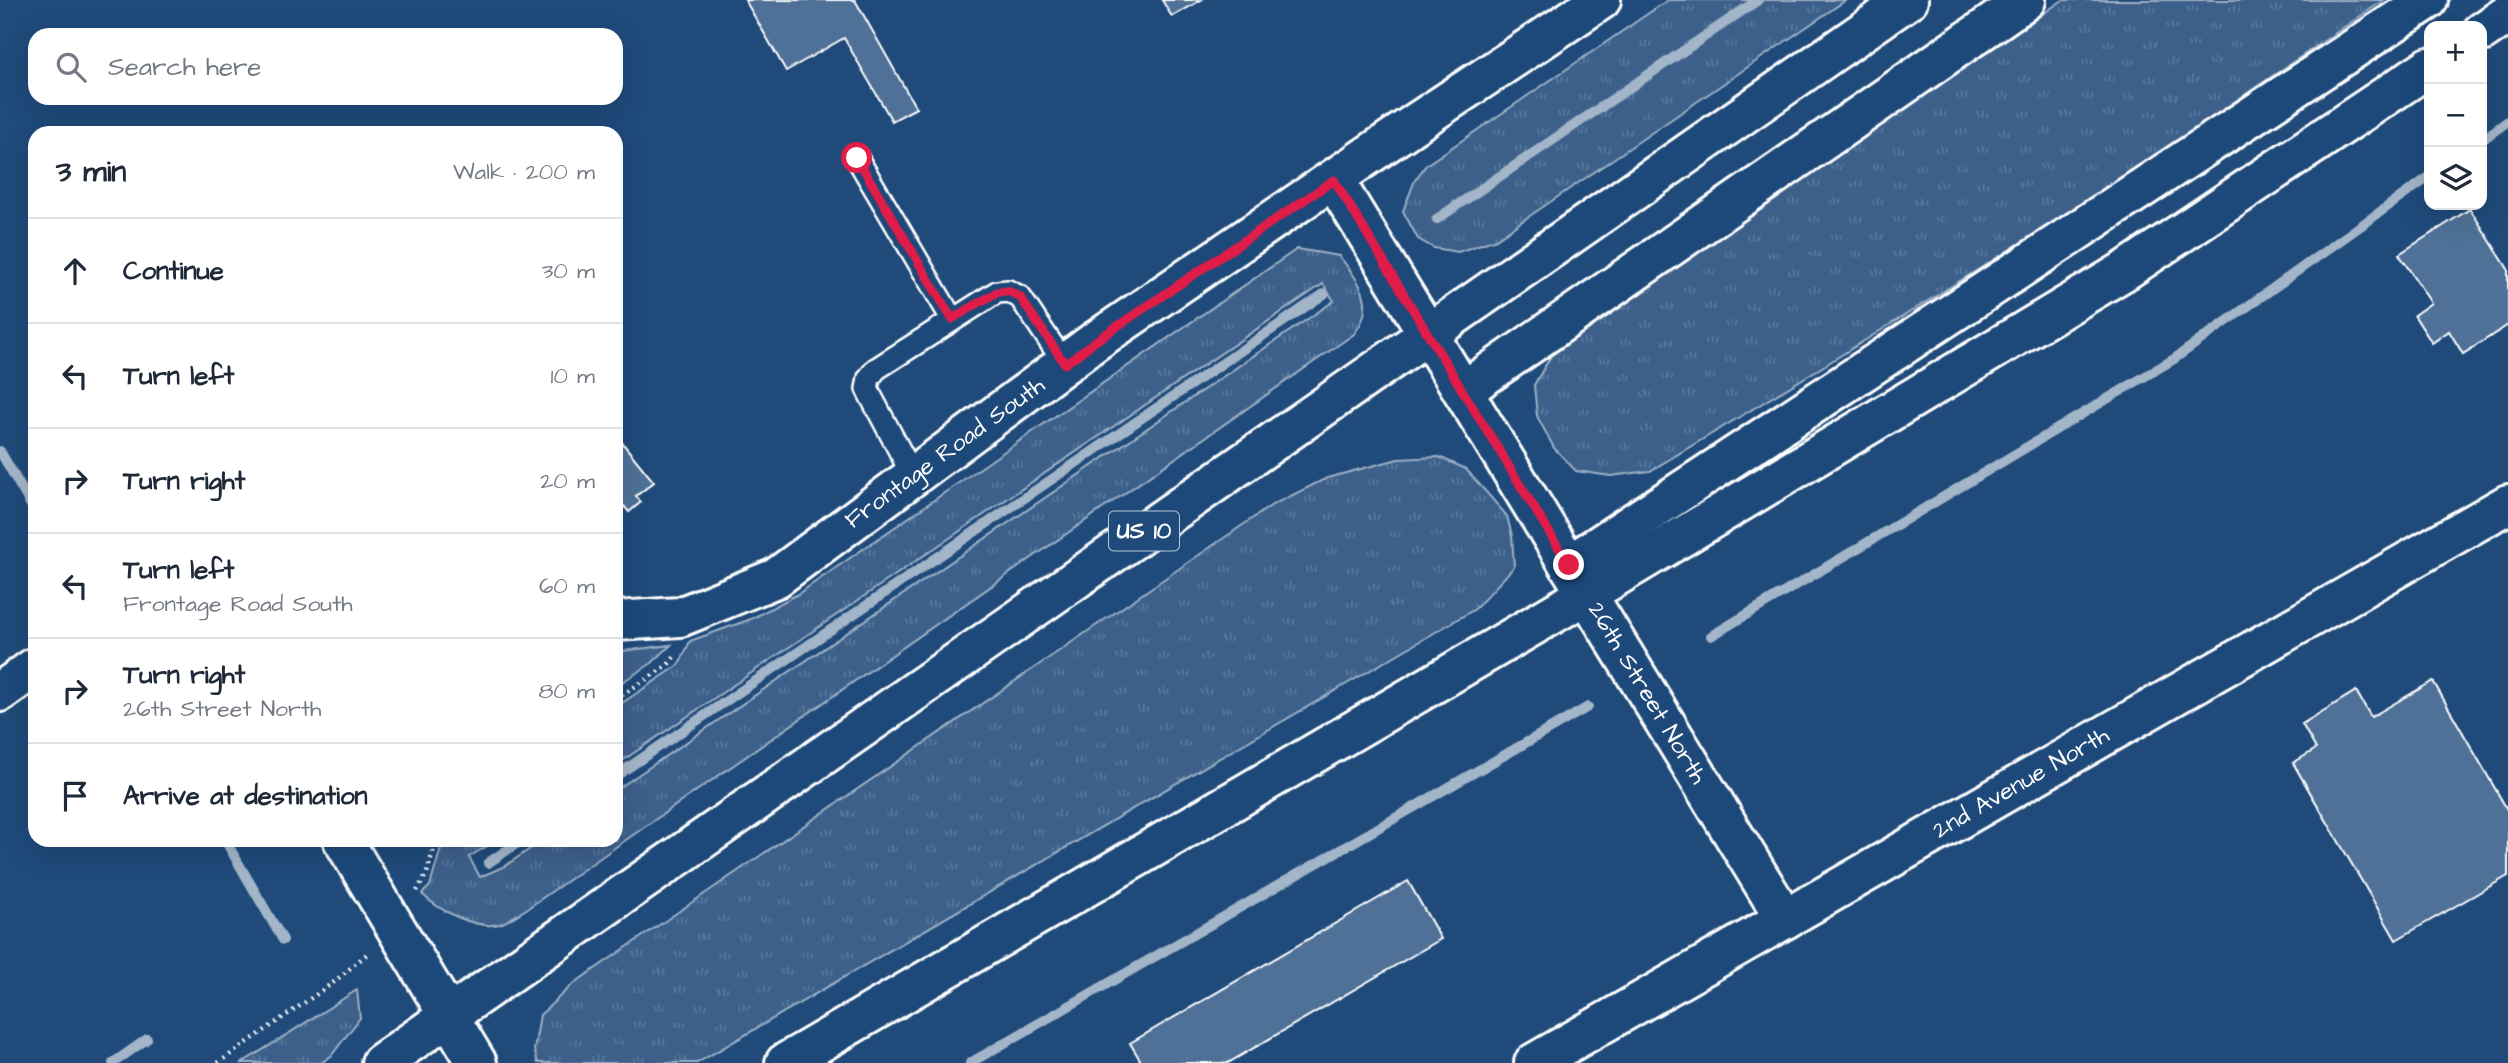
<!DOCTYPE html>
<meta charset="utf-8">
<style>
body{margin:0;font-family:"Architects Daughter",sans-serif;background:#f6f6f7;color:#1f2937}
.controls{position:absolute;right:21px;top:21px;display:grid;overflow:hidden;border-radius:14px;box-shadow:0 7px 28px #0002}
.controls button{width:63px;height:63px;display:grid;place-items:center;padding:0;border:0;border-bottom:2px solid #e0e1e3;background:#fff;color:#1f2937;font:35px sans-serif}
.stop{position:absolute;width:21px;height:21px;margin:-16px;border:5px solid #e11d48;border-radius:50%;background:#fff}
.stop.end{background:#e11d48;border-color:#fff;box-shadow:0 2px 7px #0008}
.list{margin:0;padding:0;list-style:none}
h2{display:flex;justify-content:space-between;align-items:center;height:91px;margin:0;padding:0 28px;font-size:30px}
h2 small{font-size:23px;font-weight:400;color:#747a83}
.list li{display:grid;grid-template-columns:46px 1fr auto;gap:21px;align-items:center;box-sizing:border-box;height:105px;padding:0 28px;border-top:2px solid #e0e1e3}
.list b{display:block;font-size:26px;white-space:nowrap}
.list p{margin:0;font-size:23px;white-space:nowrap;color:#747a83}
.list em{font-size:23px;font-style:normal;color:#747a83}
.icon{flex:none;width:38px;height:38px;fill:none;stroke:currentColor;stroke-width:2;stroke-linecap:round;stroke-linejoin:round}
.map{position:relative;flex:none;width:2508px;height:1063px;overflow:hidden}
.search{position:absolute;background:#fff;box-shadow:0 7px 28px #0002;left:28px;top:28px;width:595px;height:77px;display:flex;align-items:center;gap:18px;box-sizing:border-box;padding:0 24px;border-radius:21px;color:#747a83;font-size:26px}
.panel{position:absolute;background:#fff;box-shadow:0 7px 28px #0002;left:28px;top:126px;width:595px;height:721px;border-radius:21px}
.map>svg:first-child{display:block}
.grass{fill:url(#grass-tufts);stroke:#9eb0c5;stroke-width:2}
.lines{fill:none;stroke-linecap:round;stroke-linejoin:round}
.stream{stroke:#a3b5c8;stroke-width:10}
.building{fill:#507197;stroke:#fff;stroke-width:2}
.lane-casing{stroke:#fff;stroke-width:26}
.street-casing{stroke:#fff;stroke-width:44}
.primary-casing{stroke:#fff;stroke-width:44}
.path{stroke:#fff;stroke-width:4.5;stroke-dasharray:2 5;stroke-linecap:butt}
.lane{stroke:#1f4a7a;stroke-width:21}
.street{stroke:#1f4a7a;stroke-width:38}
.primary{stroke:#1f4a7a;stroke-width:38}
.route{stroke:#e11d48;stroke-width:9}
.labels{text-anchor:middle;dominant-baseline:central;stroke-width:5;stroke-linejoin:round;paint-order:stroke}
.shield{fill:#1f4a7a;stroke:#bcc9d7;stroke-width:2}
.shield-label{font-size:23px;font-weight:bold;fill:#fff}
.street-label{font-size:24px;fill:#fff;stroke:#1f4a7a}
</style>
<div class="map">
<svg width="2508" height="1063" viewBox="0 0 2508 1063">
<defs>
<pattern id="grass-tufts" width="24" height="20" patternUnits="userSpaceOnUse" patternTransform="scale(1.75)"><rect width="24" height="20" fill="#3c618b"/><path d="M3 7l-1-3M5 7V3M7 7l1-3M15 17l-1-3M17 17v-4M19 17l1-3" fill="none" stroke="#59799c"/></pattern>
</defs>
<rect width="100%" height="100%" fill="#1f4a7a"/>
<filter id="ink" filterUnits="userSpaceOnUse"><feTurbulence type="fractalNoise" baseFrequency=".0143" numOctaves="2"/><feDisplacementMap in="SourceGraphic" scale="14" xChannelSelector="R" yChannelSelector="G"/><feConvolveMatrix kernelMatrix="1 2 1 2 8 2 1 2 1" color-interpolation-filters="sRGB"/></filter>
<g filter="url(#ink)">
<!-- grass -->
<g class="grass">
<path d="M1668,0H1846L1496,239L1458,252L1434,248L1418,239L1403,211L1415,180L1426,165Z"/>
<path d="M2063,0H2384L2107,189L1827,364L1650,471L1611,476L1576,471L1554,448L1537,416L1534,385L1555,349Z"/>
<path d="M1297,249L1339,256C1359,281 1378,304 1354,334L528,908C519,913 508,922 499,924C476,930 438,910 422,894L430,886L443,841L447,840H497L469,857L480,877L505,866L543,840H616V790L1334,301L1323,284L616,765V707L679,665L690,641L751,619L798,594Z"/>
<path d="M1439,457L1466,469L1507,516L1512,536L1514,567L1475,609L697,1063H538L534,1050L540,1015L573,984L1272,505L1327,478L1398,459Z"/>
<path d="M671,645L652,663L616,686V652Z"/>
<path d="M357,990L360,1018L331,1056L321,1063H242Z"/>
</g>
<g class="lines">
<!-- stream -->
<g class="stream">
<path d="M2482,140L2508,121"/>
<path d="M1437,219L1758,0"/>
<path d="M0,451L35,512"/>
<path d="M1711,636L2174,359L2429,177"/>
<path d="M616,776L1324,294"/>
<path d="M225,840L283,940"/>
<path d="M488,863L522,840"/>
<path d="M113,1063L147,1039"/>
<path d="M970,1063L1588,707"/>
</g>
</g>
<!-- building -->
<g class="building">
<path d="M745,0H855L916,108L892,121L844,38L786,71Z"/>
<path d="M1162,0H1201L1172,17Z"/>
<path d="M2470,209L2508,269V325L2463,354L2449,331L2432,343L2414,315L2431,303L2399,254Z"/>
<path d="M616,435L654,482L636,496L641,502L629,512L624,506L616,513Z"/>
<path d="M2433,681L2508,811V876L2396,940L2293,763L2316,749L2302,724L2356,691L2371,717Z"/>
<path d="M1408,881L1441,939L1228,1063H1142L1130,1043Z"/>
</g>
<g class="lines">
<!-- lane casing -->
<g class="lane-casing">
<g id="lane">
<path d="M857,158L952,319"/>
<path d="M913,476L867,389L869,378L876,369L997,292L1008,291L1020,297L1065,364"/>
</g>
</g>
<!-- street casing -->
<g class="street-casing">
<g id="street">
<path d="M1334,180L1785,919"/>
<path d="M1463,391L2026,0"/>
<path d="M1569,565L2428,0"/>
<path d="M616,621L680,617L776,578L1094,342L1417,122L1601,0"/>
<path d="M0,692L35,667"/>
<path d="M343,840L477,1063"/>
<path d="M1534,1063L2508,504"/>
</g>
</g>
<!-- primary casing -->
<g class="primary-casing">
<g id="primary">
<path d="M2482,32L2508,14"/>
<path d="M381,1063L1908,0"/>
<path d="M785,1063L1587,594L2126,270L2429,67"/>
</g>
</g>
<!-- path -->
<g class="path">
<path d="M616,699L668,665L674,657"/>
<path d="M417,891L427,873L436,840"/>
<path d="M218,1063L334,982L367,954"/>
</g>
<!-- lane -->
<use href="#lane" class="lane"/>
<!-- street -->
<use href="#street" class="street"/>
<!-- primary -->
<use href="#primary" class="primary"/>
</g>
</g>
<g class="lines" filter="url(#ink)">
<!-- route -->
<path class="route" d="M857,158L952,319L997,292L1008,291L1020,297L1065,364L1094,342L1334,180L1569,565"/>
</g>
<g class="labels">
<!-- shield labels -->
<rect class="shield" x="1109" y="511.5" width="70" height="39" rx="5"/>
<g class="shield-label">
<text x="1144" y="531">US 10</text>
</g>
<!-- street labels -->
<g class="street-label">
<text transform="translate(945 453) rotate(-36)">Frontage Road South</text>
<text transform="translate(1647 693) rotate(59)">26th Street North</text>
<text transform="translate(2021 783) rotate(-30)">2nd Avenue North</text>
</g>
</g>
</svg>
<div class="controls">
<button>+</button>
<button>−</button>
<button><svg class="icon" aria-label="layers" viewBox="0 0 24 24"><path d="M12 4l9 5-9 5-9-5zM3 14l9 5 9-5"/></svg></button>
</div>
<div class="stop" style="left:857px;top:158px"></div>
<div class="stop end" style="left:1569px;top:565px"></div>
<div class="search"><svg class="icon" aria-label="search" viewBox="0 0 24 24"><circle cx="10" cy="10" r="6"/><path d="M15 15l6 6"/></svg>Search here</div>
<section class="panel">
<h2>3 min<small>Walk · 200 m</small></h2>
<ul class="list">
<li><svg class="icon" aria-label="ahead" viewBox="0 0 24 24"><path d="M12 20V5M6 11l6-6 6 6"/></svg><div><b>Continue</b></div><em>30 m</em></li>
<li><svg class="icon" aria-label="left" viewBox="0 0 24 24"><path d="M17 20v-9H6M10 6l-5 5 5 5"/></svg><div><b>Turn left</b></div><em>10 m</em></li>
<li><svg class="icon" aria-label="right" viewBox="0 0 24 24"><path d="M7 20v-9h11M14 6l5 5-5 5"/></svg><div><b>Turn right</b></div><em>20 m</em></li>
<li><svg class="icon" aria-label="left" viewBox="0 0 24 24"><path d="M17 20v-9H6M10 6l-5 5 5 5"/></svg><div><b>Turn left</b><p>Frontage Road South</p></div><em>60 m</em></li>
<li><svg class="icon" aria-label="right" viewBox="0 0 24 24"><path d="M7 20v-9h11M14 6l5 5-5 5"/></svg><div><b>Turn right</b><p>26th Street North</p></div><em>80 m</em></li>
<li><svg class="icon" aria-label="arrive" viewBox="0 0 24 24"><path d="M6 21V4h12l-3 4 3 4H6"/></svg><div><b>Arrive at destination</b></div></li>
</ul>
</section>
</div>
